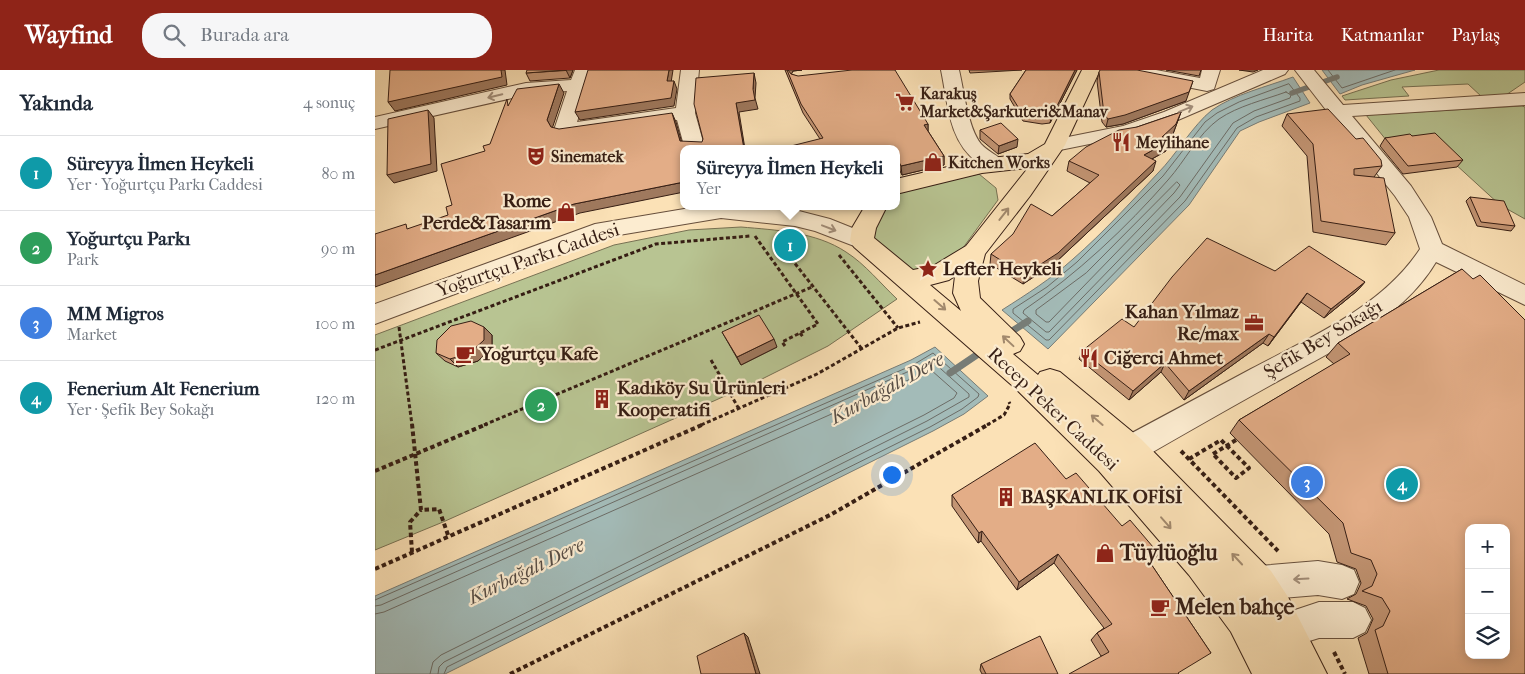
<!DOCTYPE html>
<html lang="tr">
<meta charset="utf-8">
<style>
body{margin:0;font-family:"IM FELL French Canon",serif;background:#f6f6f7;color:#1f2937}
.controls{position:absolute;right:15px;bottom:15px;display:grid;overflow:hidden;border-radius:10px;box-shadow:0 2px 12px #0003}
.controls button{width:45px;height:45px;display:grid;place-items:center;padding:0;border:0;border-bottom:1px solid #e0e1e3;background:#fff;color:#1f2937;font:25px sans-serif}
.you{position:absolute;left:516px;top:404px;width:18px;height:18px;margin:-12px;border:4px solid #fff;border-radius:50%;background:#1a73e8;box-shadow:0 0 0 8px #1a73e833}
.badge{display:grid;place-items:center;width:32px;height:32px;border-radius:50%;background:#8f2418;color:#fff;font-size:16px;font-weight:700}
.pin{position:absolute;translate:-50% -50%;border:2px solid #fff;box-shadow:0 1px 5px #0006}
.popup{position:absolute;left:305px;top:75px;width:220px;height:65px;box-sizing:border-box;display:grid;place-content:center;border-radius:10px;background:#fff;filter:drop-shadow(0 1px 4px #0005);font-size:16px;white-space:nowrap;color:#747a83}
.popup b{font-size:19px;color:#1f2937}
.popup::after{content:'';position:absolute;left:50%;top:100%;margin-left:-10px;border:10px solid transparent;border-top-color:#fff}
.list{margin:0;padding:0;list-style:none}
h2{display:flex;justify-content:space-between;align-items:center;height:65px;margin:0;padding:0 20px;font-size:21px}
h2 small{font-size:16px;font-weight:400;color:#747a83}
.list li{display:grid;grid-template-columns:32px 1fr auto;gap:15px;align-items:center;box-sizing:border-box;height:75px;padding:0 20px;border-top:1px solid #e0e1e3}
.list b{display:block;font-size:19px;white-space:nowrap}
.list p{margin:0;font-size:16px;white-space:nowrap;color:#747a83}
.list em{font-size:16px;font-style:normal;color:#747a83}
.icon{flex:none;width:28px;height:28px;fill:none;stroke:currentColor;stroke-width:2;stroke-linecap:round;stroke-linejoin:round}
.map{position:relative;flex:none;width:1150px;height:604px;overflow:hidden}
header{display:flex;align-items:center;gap:30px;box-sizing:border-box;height:70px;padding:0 25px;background:#8f2418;color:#fff}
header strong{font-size:24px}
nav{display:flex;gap:28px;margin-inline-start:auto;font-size:18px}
.search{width:350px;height:45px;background:#f6f6f7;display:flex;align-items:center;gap:12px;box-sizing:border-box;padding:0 18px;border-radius:20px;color:#747a83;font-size:19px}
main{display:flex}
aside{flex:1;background:#fff}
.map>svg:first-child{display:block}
.green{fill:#b8c492;stroke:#777153}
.water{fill:#a3bbb8;stroke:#777c76}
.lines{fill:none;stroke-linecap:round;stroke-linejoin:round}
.shore{stroke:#6c6c66;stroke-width:1}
.stream-far1{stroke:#777c76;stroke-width:5.5}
.stream{stroke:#777c76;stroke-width:7}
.minor-casing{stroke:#674f3c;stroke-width:2}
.major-casing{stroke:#361e14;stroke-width:2}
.path-far1{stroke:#361e14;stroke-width:3;stroke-dasharray:4 2.5;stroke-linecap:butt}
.path{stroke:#361e14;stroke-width:4;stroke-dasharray:4.5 3;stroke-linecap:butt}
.minor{fill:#fcecd0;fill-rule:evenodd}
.major{fill:#fbe1b6;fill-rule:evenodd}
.path-bridge{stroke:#361e14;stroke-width:4;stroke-dasharray:4.5 3;stroke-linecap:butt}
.wall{fill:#c39574;stroke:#361e14}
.shaded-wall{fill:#9f795e;stroke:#361e14}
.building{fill:#e3ad87;stroke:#361e14;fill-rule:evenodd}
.oneway{stroke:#a38f7b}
.oneway2{stroke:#a2896d}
.labels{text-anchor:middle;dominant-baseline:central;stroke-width:4.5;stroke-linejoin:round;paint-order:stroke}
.far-poi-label{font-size:16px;font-weight:bold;fill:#361e14;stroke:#fcecd0;text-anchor:start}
.poi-label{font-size:19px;font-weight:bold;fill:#361e14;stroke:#fcecd0;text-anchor:start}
.street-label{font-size:19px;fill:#361e14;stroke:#fcecd0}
.water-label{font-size:20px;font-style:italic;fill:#574d45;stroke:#fcecd0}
.near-poi-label{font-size:22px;font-weight:bold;fill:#361e14;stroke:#fcecd0;text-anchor:start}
</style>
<header>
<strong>Wayfind</strong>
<div class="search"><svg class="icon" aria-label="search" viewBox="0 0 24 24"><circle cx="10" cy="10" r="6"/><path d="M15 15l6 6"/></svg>Burada ara</div>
<nav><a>Harita</a><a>Katmanlar</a><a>Paylaş</a></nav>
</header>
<main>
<aside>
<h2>Yakında<small>4 sonuç</small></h2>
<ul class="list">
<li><span class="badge" style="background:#0f9aa8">1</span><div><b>Süreyya İlmen Heykeli</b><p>Yer · Yoğurtçu Parkı Caddesi</p></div><em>80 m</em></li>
<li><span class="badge" style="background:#2e9e5b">2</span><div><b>Yoğurtçu Parkı</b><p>Park</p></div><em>90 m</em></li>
<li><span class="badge" style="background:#3f7fe0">3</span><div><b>MM Migros</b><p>Market</p></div><em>100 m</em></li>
<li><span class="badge" style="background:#0f9aa8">4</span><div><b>Fenerium Alt Fenerium</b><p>Yer · Şefik Bey Sokağı</p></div><em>120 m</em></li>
</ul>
</aside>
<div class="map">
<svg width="1150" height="604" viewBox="0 0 1150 604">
<rect width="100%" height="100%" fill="#fbe1b6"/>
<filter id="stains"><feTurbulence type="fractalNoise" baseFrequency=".004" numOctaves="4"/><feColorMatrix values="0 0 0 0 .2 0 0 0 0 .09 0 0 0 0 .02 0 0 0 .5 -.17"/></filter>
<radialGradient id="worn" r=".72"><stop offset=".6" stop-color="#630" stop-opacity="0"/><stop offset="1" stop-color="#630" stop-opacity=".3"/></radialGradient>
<!-- green -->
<g class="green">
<path d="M1064,0H1150V12L1128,27H1107L1093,14L1027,17L1034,26L970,30L967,26L1016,10Z"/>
<path d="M1147,36L1150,37V149L1125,135L1055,71L1016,76L991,45Z"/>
<path d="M604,104L621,118L623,130L574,197L538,205L496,172L504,136H521V121Z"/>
<path d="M366,157C401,160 441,162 471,182C490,194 506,214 522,229L453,276L379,313L68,452L0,480V265L239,175L314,160Z"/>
</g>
<!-- water -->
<g class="water">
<path d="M947,0H1040L987,15L965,24Z"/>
<path d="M918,7L935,33L884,52L865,61L814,135L673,279L627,240C652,224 676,209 698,189C728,163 756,132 783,103C801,85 818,55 837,40C860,24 891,17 918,7Z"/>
<path d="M560,277L613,326L589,344L558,361L70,604H0V526L536,290Z"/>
</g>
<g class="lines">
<!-- shore -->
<g class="shore">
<path d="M953,0L967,18L1020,0"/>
<path d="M914,14L925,28V31L881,47L862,58L810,131L674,270H671L638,243V239L672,217L702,192L788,106L830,52L842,43L864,32Z"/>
<path d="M911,22L916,25L915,28L879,41L858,53L805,127L674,262H671L648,243L649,240C702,204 751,158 793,110C810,91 823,64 844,49C863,36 889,30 911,22Z"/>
<path d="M802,112L805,115L799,123L674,252H671L661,244V240L711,203Z"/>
<path d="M0,530L538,295L558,283L604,324L603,327L587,339L555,357L72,597L69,604"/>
<path d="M0,536L6,535L557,291L594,324V327L552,351L69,592L64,597L63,604"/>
<path d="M0,544L9,542L556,300L582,323L579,328L549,345L66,585L58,592L55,604"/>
</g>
<!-- stream-far1 -->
<path class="stream-far1" d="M917,23L962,7"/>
<!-- stream -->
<g class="stream">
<path d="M631,265L653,251"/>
<path d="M575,303L609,280"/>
</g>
<!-- minor casing -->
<g class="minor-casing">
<g id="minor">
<path d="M200,0H218L202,52L301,38L306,0H324L320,43L330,79H310L302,50L189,66L182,64L179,60L192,21L151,25L0,59V47L151,13L196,10Z"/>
<path d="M566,0H584C589,21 593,58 606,74C613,82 624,85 630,94L626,99C616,102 611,98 602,92C573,70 573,33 566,0Z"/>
<path d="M742,0H781L825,8L827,0H845L839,19L832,21L751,5L745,4Z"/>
<path d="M888,0H913L910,4L803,50L759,65L680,81L673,79L670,75L673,71L748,56L789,42Z"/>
<path d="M920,0H939L968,35L1150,23V35L977,46L1036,116L1056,147L1067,174L1150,215V235L1061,192C1026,251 954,282 896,315C846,343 796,371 747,400L736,404L725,400L721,390L725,380C776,353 826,326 876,299C936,267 1007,237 1045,179L1034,147L1020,126L956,46L953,45L951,40Z"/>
<path d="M327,136H387L386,138L420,140L455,149L495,165L499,171L495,177L487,179L440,161L420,156L346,148L232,167L0,254V234L220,154Z"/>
<path d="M943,491L967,495L979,500L984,512L979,524L967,529L943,525L884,530L872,525L867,513L872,501L884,496Z"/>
<path d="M944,532H978L990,538L996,550L990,562L978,568H944L912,578L899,573L894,560L899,547Z"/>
</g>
</g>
<!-- major casing -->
<g class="major-casing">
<path id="major" d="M707,0H725L690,75L655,126L610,184L603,211L605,228L645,267L649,274L645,281L638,284L663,305L665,302L675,299L685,302L766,369L896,501L913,527L952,604H877L856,562L814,505L724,401L640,318L479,177L475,171L477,158L490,136H512L501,158L499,168L538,200L558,196L591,176L653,98L607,103L521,124V109L607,89L653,84L670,74ZM580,206L578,223L586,241L555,215L574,210Z"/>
</g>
<!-- path-far1 -->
<g class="path-far1">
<path d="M380,166L443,254L407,272L410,276"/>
<path d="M400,168L487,279"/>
<path d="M464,185L523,258"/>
<path d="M24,257L37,355"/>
<path d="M425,263L428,267"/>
<path d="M0,280L281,174L375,166"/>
<path d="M336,290L364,339"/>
<path d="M109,355L437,217"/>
<path d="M326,355L442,304L523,258L545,252"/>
<path d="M612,355L629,345L635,334L634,332"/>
</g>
<!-- path -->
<g class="path">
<path d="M37,354L46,440L64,439L73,465"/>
<path d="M806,381L903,481"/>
<path d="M814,389L846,370L874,398L861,408L838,384"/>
<path d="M0,401L112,354"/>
<path d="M37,482L35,452L46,440"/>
<path d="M0,499L329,354"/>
<path d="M959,582L970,604"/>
<path d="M135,604L455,445L614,354"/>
</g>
<!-- minor -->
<use href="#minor" class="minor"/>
<!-- major -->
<use href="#major" class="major"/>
<!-- path-bridge -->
<path class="path-bridge" d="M838,384L861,370"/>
</g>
<!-- wall -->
<g class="wall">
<path d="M198,0L195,8L155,11L151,3Z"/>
<path d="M410,0H427L418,1L416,4L553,54V61L569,86V95L527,105L525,101L521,102V79L445,69L428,43Z"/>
<path d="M594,0H647L595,3Z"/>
<path d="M651,0H702L675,53L667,54L648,51L635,29V24Z"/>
<path d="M791,0H826L824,6Z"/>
<path d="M864,0H883L878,2Z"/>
<path d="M724,2L811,31L748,54L731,57L727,52L722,11Z"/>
<path d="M806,42L798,64L792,70L794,71L791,81L777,89L778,101L681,192L648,214L615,194L616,184L677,146L715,113L692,101L694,91L762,57Z"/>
<path d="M912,44L1007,96L999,107L1020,163L1011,175L938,162L932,86L907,56Z"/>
<path d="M605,60L642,77L623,84L605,69Z"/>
<path d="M1037,66L1088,90L1082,97L1028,104L1005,76L1010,68Z"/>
<path d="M1095,127L1140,156L1136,161L1102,156L1091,131Z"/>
<path d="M1087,199L1150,604H994L983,568L992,563L998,549L991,536L972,529L981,524L986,513L981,499L962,492L954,464L855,363L864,350L959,294L951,287L963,273Z"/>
<path d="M900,201L990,212L982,221L949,248L926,232L893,276L888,273L809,330L786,302L754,330L704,289L707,281Z"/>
<path d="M109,257L117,265V278L103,291L83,297L70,291L61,283Z"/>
<path d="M347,262L402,277L366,295Z"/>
<path d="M691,409L776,494L836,583L726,586L716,570L722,563L729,558L679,493L642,520L606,471L603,473L577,436V425Z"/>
<path d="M606,594L683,604H607L605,600Z"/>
</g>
<!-- shaded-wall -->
<g class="shaded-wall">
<path d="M126,0H130L132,15L20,41L13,32Z"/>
<path d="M191,0H198L195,8Z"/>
<path d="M294,0H298L295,19L292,11Z"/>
<path d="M413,0H427L418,1L415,7Z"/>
<path d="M700,0H702L675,53L676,48Z"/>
<path d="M379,3L381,13L380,28L383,39L364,42L370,79H369L361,33L378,19Z"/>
<path d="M299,11L302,19L299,36L205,50L200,42Z"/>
<path d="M818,11L811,31L748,54L731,57L733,49Z"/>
<path d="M184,14L189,23L177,59L172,50Z"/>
<path d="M53,40L59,48L62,101L19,113L12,105Z"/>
<path d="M806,42L798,64L784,77L787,67Z"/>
<path d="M297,43L301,52L309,80L305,71Z"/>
<path d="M553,54V63L549,55Z"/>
<path d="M643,69L642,77L623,84L624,76Z"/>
<path d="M794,71L791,81L766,95L769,85Z"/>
<path d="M569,86V95L527,105L526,96Z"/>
<path d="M781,91L778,101L681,192L648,214L649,205Z"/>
<path d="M524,92L525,101L521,102V93Z"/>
<path d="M309,112V122L205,143L0,217V205L199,134Z"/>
<path d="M990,212L982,221L949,248L956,239Z"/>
<path d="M932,223L926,232L893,276L899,267Z"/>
<path d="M109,257L117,265V278L103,291L83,297L75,289Z"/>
<path d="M894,264L888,273L809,330L814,321Z"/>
<path d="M399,269L402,277L366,295L362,287Z"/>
<path d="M790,293L786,302L754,330L758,321Z"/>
<path d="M607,461L606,471L603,473L604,463Z"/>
<path d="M683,484L679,493L642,520L644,512Z"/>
<path d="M784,484L776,493L767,500L774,491Z"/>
<path d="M369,563L373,567L385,604H381Z"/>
</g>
<!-- building -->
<g class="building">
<path d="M15,0H126L127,7L13,32Z"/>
<path d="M152,0H191L151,3Z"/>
<path d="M213,0H294L292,11H299L296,28L200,42Z"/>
<path d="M412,0H413L416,4L423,6L477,0H520L553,54L549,55L569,86L526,96L524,92L521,93V79H404L448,68L426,34Z"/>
<path d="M651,0H700L676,48H668L648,45L635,24Z"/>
<path d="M725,0H762L818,11L814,22L750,45L733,49L729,44L724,2Z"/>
<path d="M379,3L378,19L380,30L361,33L369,79H309V112L199,134L0,205V164L31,154L32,159L73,145L71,137L77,135L66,94L110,81L108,76L115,74L132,29L133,36L142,19L184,14L172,50L176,57L184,59L297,43L305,71L327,72L328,69L319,34L321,8Z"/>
<path d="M953,39L981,69L988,68L1006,90L1007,96L979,99V105L1009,108L1020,163L946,151L938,74L912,44Z"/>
<path d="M53,40L56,94L12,105L13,49Z"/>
<path d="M806,42L801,54L787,67L794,71L769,85L781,91L683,183L649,205L616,184L638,164L656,134L677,146L724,105L694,91L711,77L744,60L762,57Z"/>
<path d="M626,53L643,69L624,76L605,60Z"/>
<path d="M1060,63L1088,90L1033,96L1010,68L1035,64L1037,66Z"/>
<path d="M1095,127L1129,131L1140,156L1106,152Z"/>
<path d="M832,168L900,201L934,176L990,212L956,239L932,223L899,267L894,264L814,321L790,293L758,321L707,281L747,249L759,257L797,207Z"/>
<path d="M1087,199L1098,209L1105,205L1150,250V604H1013L1000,560L1008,556L1015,541L1007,528L987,521L997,516L1002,504L996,490L976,483L968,453L864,350L975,284L963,273ZM1094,458H1131V585H1094Z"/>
<path d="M384,245L399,269L362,287L347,262Z"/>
<path d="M96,251L109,257V270L95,283L75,289L61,283L62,270L76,256Z"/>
<path d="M660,373L691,409L701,403L747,456L755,450L784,484L774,491L836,583L803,603L804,604H694L734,582L722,563L737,554L683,484L644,512L607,461L604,463L577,425Z"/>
<path d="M369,563L381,604H326L322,586Z"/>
<path d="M665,566L683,604H611L606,594Z"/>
</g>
<!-- one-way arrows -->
<defs><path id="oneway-shaft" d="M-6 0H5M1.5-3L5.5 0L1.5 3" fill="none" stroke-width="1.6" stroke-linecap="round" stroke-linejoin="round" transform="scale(1.25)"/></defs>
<g class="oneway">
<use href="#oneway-shaft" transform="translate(120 26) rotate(167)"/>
<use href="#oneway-shaft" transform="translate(811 39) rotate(-22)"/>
<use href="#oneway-shaft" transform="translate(454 158) rotate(21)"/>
<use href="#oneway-shaft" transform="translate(926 509) rotate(177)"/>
</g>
<g class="oneway2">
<use href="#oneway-shaft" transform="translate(629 144) rotate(-52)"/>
<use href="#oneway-shaft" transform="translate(565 235) rotate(41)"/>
<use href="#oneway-shaft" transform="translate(633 271) rotate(-137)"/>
<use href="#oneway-shaft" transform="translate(722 350) rotate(-139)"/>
<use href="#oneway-shaft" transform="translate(791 453) rotate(49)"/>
<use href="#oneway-shaft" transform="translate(862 489) rotate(-133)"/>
</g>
<!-- icons -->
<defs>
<g id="supermarket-bare" transform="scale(1.5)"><path d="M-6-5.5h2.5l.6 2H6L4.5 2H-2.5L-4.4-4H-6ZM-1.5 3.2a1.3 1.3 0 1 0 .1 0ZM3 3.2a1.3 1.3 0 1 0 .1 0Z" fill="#8f2418" stroke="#fcecd0" stroke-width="2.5" paint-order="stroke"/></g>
<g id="restaurant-bare" transform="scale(1.5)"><path d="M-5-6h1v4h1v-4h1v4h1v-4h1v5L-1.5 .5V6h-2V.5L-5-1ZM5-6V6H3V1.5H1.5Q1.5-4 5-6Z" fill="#8f2418" stroke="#fcecd0" stroke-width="2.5" paint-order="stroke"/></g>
<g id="theatre-bare" transform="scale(1.5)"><path d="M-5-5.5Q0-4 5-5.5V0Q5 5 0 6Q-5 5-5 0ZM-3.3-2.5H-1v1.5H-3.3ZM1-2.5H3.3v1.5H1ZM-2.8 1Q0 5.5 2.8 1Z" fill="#8f2418" stroke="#fcecd0" stroke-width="2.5" paint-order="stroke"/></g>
<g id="shop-bare" transform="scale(1.5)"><path d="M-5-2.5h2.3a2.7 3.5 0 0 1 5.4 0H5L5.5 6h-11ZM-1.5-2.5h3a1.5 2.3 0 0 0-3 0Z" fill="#8f2418" stroke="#fcecd0" stroke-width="2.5" paint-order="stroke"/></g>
<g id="sight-bare" transform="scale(1.5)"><path d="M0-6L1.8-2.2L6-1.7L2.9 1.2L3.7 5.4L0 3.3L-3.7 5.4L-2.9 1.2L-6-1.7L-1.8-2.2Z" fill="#8f2418" stroke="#fcecd0" stroke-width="2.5" paint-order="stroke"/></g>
<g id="office-bare" transform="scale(1.5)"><path d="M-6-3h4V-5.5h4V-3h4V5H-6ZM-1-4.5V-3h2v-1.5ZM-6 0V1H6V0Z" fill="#8f2418" stroke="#fcecd0" stroke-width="2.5" paint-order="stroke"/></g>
<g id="cafe-bare" transform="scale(1.5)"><path d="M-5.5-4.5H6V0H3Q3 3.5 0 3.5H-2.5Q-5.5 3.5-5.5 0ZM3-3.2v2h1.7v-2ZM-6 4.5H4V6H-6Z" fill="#8f2418" stroke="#fcecd0" stroke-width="2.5" paint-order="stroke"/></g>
<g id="building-bare" transform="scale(1.5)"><path d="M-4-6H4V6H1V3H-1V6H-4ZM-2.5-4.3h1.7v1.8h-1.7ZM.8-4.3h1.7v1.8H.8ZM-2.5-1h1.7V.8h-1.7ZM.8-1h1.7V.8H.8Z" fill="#8f2418" stroke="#fcecd0" stroke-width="2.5" paint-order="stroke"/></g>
</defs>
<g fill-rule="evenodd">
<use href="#supermarket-bare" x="530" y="32"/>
<use href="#restaurant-bare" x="746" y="72"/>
<use href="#theatre-bare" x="161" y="86"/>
<use href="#shop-bare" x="558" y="92"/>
<use href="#shop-bare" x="191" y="142"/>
<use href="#sight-bare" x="553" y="199"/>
<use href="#office-bare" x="879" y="253"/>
<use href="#cafe-bare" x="90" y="284"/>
<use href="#restaurant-bare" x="714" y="288"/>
<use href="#building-bare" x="227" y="329"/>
<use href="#building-bare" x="631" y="427"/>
<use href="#shop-bare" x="730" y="483"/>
<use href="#cafe-bare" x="785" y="537"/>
</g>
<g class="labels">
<!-- far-poi labels -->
<g class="far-poi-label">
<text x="545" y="23">Karakuş<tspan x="545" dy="18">Market&amp;Şarkuteri&amp;Manav</tspan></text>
<text x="761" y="72">Meylihane</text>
<text x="176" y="86">Sinematek</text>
<text x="573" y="92">Kitchen Works</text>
</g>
<!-- poi labels -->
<g class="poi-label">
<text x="176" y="131" text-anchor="end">Rome<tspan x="176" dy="22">Perde&amp;Tasarım</tspan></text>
<text x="568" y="199">Lefter Heykeli</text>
<text x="864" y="242" text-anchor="end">Kahan Yılmaz<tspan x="864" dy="22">Re/max</tspan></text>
<text x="105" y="284">Yoğurtçu Kafe</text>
<text x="729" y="288">Ciğerci Ahmet</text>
<text x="242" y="318">Kadıköy Su Ürünleri<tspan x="242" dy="22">Kooperatifi</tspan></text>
<text x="646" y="427">BAŞKANLIK OFİSİ</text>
</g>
<!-- street labels -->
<g class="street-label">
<text transform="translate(153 190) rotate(-19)">Yoğurtçu Parkı Caddesi</text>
<text transform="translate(948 269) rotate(-31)">Şefik Bey Sokağı</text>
<text transform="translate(678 339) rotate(43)">Recep Peker Caddesi</text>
</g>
<!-- water labels -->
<g class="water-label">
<text transform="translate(512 318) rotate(-29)">Kurbağalı Dere</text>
<text transform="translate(151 501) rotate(-26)">Kurbağalı Dere</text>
</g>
<!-- near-poi labels -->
<g class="near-poi-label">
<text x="745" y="483">Tüylüoğlu</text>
<text x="800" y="537">Melen bahçe</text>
</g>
</g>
<rect width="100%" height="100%" filter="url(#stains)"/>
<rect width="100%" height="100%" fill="url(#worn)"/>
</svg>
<div class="controls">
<button>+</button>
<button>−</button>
<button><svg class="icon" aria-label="layers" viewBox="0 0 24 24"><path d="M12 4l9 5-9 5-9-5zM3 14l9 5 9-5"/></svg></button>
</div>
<div class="you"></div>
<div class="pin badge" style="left:415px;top:175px;background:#0f9aa8">1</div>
<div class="popup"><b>Süreyya İlmen Heykeli</b>Yer</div>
<div class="pin badge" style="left:166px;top:335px;background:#2e9e5b">2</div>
<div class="pin badge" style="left:932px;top:412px;background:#3f7fe0">3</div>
<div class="pin badge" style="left:1027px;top:414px;background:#0f9aa8">4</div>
</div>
</main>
